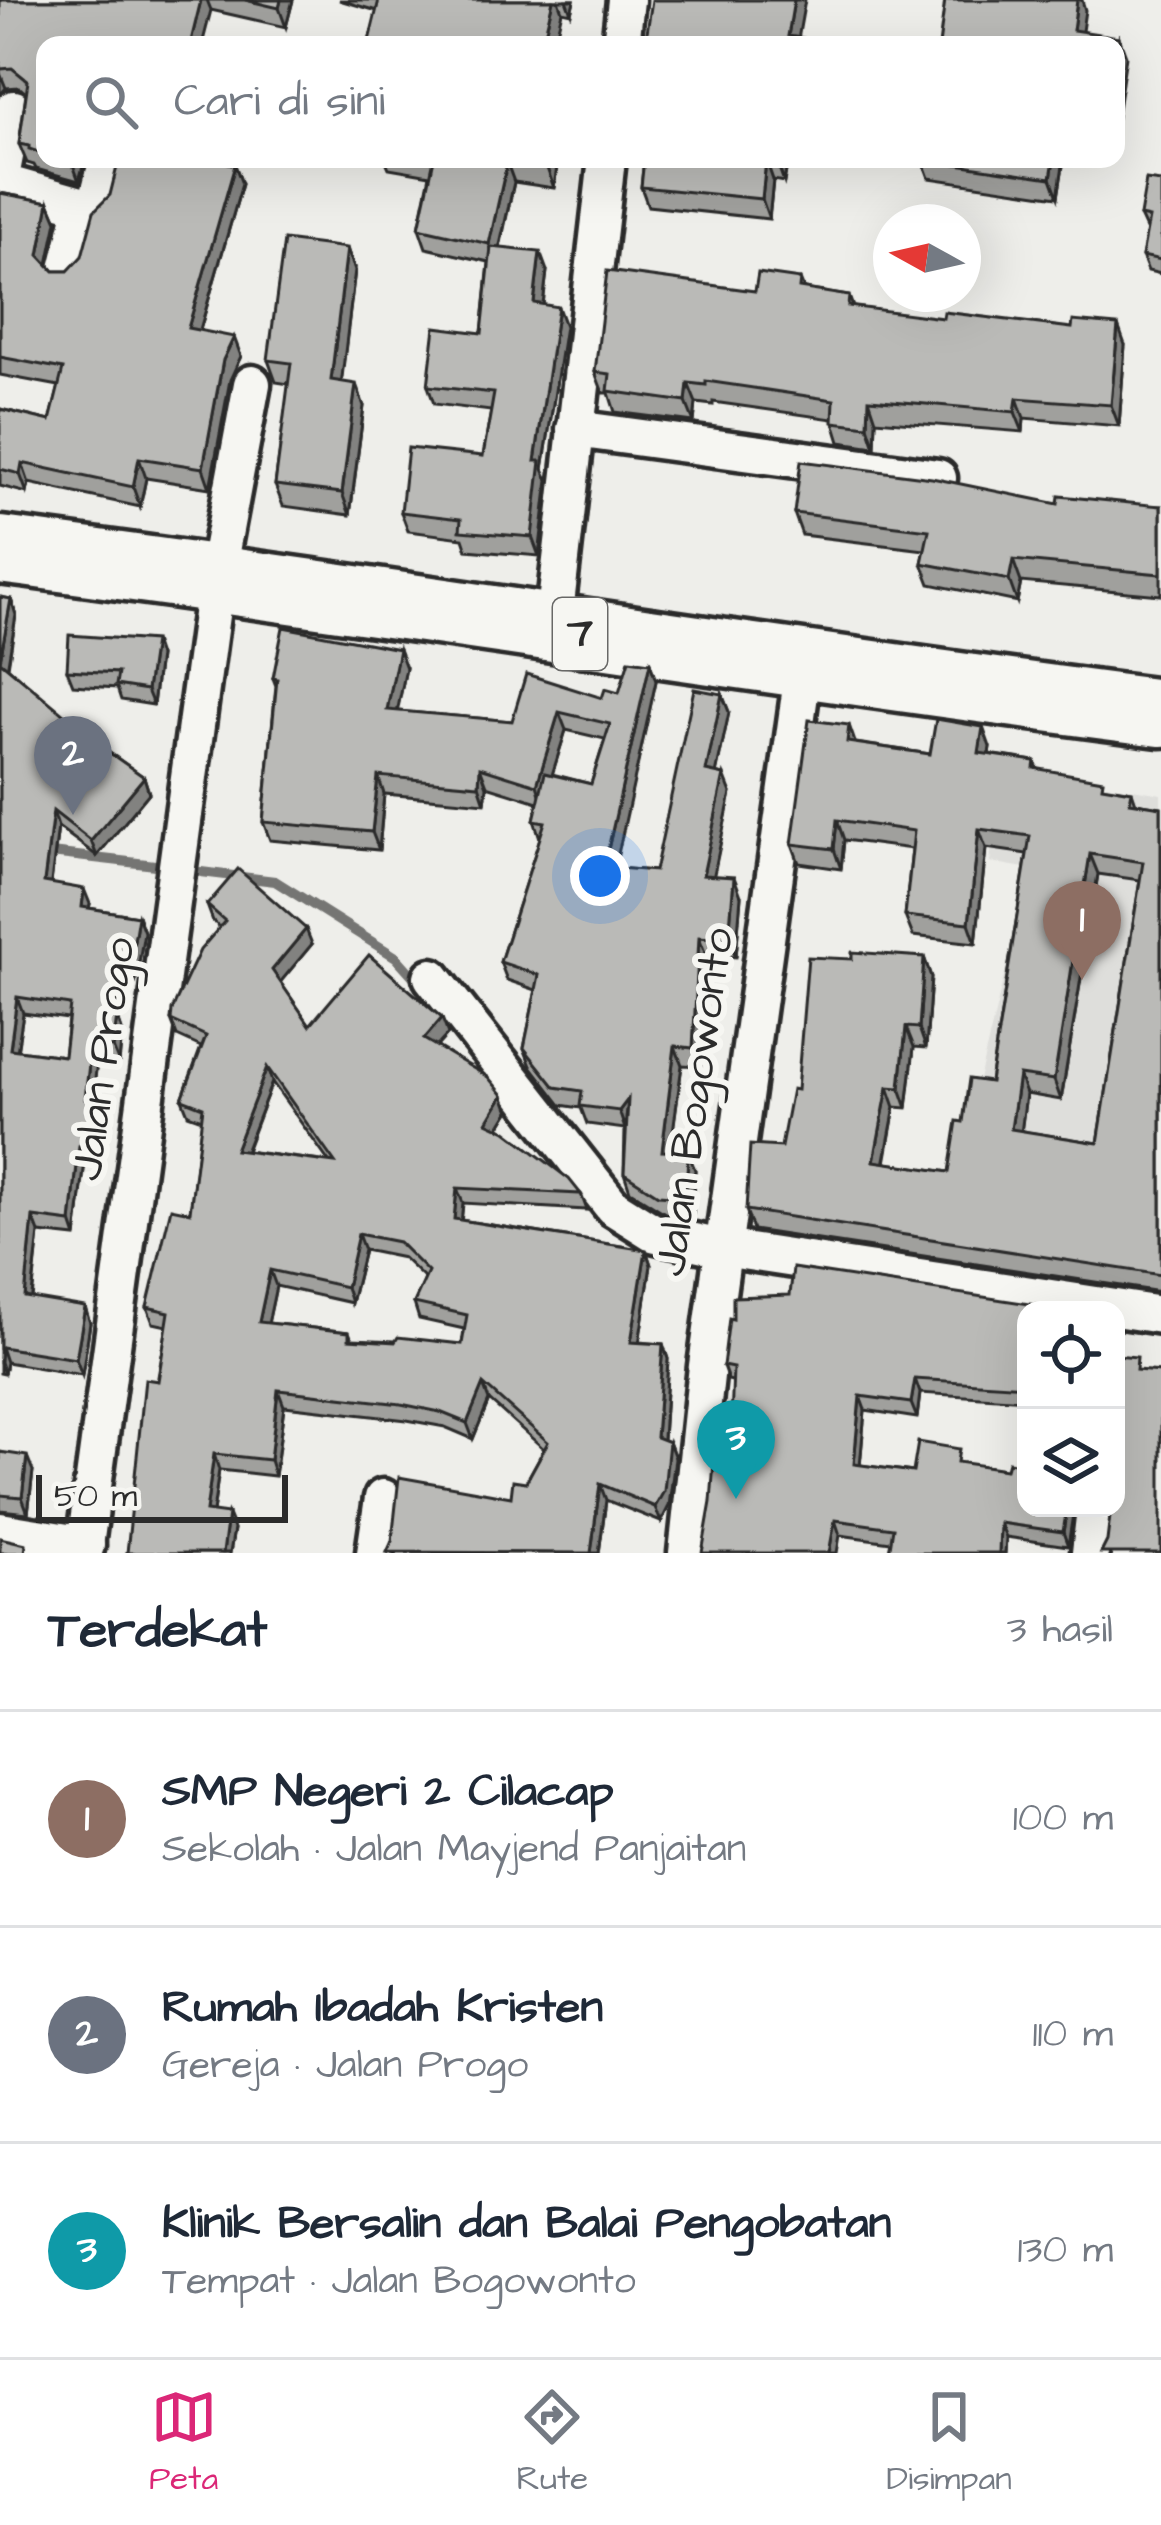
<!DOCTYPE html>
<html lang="id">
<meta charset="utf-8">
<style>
body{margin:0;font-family:"Architects Daughter",sans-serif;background:#f6f6f7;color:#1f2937}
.controls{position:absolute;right:36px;bottom:36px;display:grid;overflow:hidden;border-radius:24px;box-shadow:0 12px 48px #0002}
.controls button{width:108px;height:108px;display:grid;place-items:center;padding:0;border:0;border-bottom:3px solid #e0e1e3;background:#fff;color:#1f2937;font:60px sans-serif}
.compass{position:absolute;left:873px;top:204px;width:108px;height:108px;border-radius:50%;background:#fff;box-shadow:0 12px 48px #0002;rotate:278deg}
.scale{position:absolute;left:36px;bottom:30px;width:252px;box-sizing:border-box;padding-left:12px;border:6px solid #2b2b2b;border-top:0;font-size:33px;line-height:42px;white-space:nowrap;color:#2b2b2b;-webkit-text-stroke:9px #f6f6f2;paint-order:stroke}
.you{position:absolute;left:600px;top:876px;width:42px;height:42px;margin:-30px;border:9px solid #fff;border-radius:50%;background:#1a73e8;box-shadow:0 0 0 18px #1a73e833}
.badge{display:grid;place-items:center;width:78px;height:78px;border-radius:50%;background:#db2777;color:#fff;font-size:39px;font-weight:700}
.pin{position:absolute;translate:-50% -99px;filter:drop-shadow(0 3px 6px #0008)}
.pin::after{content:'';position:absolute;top:63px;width:42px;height:36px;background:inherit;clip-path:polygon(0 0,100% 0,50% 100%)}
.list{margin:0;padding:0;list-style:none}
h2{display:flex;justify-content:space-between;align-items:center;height:156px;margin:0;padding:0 48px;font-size:51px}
h2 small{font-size:39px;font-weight:400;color:#747a83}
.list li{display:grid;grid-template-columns:78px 1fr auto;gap:36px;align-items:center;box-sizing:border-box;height:216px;padding:0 48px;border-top:3px solid #e0e1e3}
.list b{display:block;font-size:45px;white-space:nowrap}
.list p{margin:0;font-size:39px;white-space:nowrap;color:#747a83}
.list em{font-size:39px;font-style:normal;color:#747a83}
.icon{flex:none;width:66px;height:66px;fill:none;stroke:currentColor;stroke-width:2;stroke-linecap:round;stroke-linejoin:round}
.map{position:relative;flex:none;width:1161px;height:1553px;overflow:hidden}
.search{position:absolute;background:#fff;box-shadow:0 12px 48px #0002;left:36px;right:36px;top:36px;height:132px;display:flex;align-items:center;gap:30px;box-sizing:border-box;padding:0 42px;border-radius:24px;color:#747a83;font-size:45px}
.sheet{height:804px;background:#fff}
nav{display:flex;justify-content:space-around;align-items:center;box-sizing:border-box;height:168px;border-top:3px solid #e0e1e3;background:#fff;font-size:33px;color:#747a83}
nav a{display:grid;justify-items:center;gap:6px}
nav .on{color:#db2777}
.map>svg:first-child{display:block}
.built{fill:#dededb}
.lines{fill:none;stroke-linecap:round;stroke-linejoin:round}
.stream{stroke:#757573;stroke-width:10}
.street-casing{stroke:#2b2b2b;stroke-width:45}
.highway-casing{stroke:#2b2b2b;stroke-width:75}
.street{stroke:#f6f6f2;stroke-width:36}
.highway{stroke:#f6f6f2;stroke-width:66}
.wall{fill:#a0a09d;stroke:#2b2b2b;stroke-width:3;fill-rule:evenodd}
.shaded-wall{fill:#828280;stroke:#2b2b2b;stroke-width:3}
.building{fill:#babab7;stroke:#2b2b2b;stroke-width:3;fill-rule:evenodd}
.labels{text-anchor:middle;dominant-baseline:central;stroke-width:12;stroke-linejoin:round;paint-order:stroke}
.shield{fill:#f6f6f2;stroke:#686867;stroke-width:3}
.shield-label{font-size:42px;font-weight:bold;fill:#2b2b2b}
.street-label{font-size:45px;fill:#2b2b2b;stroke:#f6f6f2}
</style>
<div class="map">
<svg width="1161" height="1553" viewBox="0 0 1161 1553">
<rect width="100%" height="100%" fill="#eeeeea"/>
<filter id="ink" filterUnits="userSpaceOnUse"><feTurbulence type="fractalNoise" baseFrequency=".00833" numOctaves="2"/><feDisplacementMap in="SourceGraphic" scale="24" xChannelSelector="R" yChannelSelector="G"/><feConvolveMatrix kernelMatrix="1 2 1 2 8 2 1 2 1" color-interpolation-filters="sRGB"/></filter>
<g filter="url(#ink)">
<!-- built -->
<path class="built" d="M1003,766L1161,794V1225L960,1133L976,1092L1030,869L990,862Z"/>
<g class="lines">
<!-- stream -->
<g class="stream">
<path d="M42,852L164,866"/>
<path d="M201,872L275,881L396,957L423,987"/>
</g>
<!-- street casing -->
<g class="street-casing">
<g id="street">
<path d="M621,45L626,0"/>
<path d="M14,109L0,182L95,209L108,159"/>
<path d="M68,269L83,208"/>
<path d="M575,429L938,478"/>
<path d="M553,630L607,159"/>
<path d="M432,977L613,1207L656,1234L723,1248L1161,1315"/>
<path d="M0,1531L86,1545"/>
<path d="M84,1553L216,578L252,384"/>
<path d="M375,1553L383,1498"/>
<path d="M687,1553L707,1366L804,665"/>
<path d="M1090,1553L1095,1508"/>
</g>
</g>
<!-- highway casing -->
<g class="highway-casing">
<path id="highway" d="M0,550C388,600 773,664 1161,713"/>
</g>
<!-- street -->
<use href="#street" class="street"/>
<!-- highway -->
<use href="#highway" class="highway"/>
</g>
<!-- wall -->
<g class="wall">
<path d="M0,0H293L286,27L211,10L45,45V159H85L79,181L36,169L34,165L27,163L19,144L26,93L19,87L6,88L0,95Z"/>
<path d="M339,0H574L571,13L562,11H377Z"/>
<path d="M385,159H558L554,188L514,182L500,248L547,271L543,304L565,326L543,469L548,480L539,556L467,550L463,538L408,531L401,512L483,456L491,411L434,404L428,386L482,333L489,262L426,248L419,228L430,175L389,168Z"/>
<path d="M644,159H788L784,182L773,180L769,219L648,206L641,187Z"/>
<path d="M922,159H1064L1058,197L929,178Z"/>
<path d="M235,165L242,184L200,330L241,356L230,380L210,488L146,478L140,507L29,483L27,493L0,486V409L50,421L59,386L0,375V193L49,202L57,221L48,264L54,271H68Z"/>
<path d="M1161,182V274L1148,271L1142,256L1147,231L1140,216Z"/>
<path d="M355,270L341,382L364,406L350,515L283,506L275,485L289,384L276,382L268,360Z"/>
<path d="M800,279L804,289L849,296L853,307L1125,345L1119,426L1024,418L1023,432L876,420L875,447L840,442L833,419L713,402V405L696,403L694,422L615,412L609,393H603L595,372L755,291Z"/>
<path d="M1058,504L1161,506V595L1021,582L1017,602L930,584L922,563L925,550L802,535L794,513Z"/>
<path d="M0,597L11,599L16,615L8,667L67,723L144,777L149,793L97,856L58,827L51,883L90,904L89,908L138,916L144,932L136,980L122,978L117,1016L122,1031L119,1063L97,1061L92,1100H94L100,1116L93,1162L85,1161L76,1237L39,1233L32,1299L90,1323L82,1375L6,1362L4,1374L0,1373ZM23,1013L68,1019L64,1056L17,1050Z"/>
<path d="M159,656L153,705L121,700L117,688L73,685L67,670Z"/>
<path d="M650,663L656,681L614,868L655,871L722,694L729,712L716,773L731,793L713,876L741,896L736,957L706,955L700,1066L682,1065L670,1151L695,1170L693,1215L665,1213L630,1191L624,1173L625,1129L587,1124L581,1108L561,1105L531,1066L524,1048L536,990L507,980L500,962L540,838L534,820L538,802L487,786L485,803L384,794L379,850L270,840L263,822L276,686L273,678L406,668L397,711L512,721L619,693ZM566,730L605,739L591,784L552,774Z"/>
<path d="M856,743L930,754L990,747L989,754L1035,761L1038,769L1105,787L1132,791L1136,803L1161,807V1292L753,1230L746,1210L781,1147L797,1090L852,959L924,957L931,977L926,1048L914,1047L907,1108L895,1107L885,1163L949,1172L963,1122L990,1082L1027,854L986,848L976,943L913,936L905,916L912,849L844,840L841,869L799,863L792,844ZM1098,874L1140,880L1098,1143L1021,1131L1026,1094L1061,1100Z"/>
<path d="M207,905L312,944L280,982L310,1025L448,1034L437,1046L509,1111L499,1127L581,1194L587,1210L463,1203L461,1220L646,1250L651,1265L639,1342L663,1344L668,1359L663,1440L669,1442L675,1458L669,1506L661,1522L606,1500L599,1553H387L511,1497L526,1482L544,1449L489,1400L473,1439L445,1427L407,1420L284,1406L275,1476L219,1470L213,1512L234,1529L230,1553H127L167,1326L153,1323L147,1307L190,1212L202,1119L188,1114L182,1099L201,1047L177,1036L171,1020L220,927L213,921ZM272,1082L329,1162L246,1151ZM364,1250L403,1258L425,1279L414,1303L419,1319L464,1329L462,1344L352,1339L349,1332L268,1323L276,1286L351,1303Z"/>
<path d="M1026,1310V1400L920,1393L917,1418L865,1410L860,1465L913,1472L964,1463L1074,1508L1068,1546L1006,1537L1005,1553H889L891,1542L840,1535L732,1381L728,1380L723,1366Z"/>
<path d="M0,1452L33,1471L28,1513L0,1510Z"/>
</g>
<!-- shaded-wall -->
<g class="shaded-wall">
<path d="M201,0H207L211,10L202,45H190Z"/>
<path d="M281,0H293L286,27L279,8Z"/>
<path d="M553,0H558L562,11L554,45H542Z"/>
<path d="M566,0H574L571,13Z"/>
<path d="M794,0H805L797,45L788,36Z"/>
<path d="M1077,0H1082L1085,10L1080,45L1073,30Z"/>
<path d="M1119,37L1126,56L1116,123V55Z"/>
<path d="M0,73L6,88L0,95Z"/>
<path d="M73,159H85L79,181L72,162Z"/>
<path d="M548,159H558L554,188L547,168Z"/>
<path d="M778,159H788L784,182L777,162Z"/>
<path d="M1054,159H1064L1058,197L1051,178Z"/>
<path d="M766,160L773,180L769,219L762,199Z"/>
<path d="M507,163L514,182L496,263L489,244Z"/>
<path d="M235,165L242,184L195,347L188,328Z"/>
<path d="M49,202L57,221L46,274L39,255Z"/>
<path d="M347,248L355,270L339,402L331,380Z"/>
<path d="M540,252L547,271L541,322L534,303Z"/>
<path d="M558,307L565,326L543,469L548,480L539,556L532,537L535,461Z"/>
<path d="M1118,325L1125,345L1119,426L1111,405Z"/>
<path d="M234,337L241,356L230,380L210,488L203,468L223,360Z"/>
<path d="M688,383L696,403L694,422L686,402Z"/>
<path d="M356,384L364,406L350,515L342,493Z"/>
<path d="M1017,398L1024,418L1023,432L1015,412Z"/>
<path d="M869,399L876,420L875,447L868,426Z"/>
<path d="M139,458L146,478L140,507L133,487Z"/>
<path d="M22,463L29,483L27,493L20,474Z"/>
<path d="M1013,560L1021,582L1017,602L1009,580Z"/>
<path d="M11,599L16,615L6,676L0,661Z"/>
<path d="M154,641L159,656L153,705L147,690Z"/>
<path d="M399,649L406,668L394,728L387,710Z"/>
<path d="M650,663L656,681L611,886L604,867Z"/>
<path d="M722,694L729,712L713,789L706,771Z"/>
<path d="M559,712L566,730L543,804L537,785Z"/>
<path d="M849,725L856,745L847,742Z"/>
<path d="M983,727L990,747L986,773L979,753Z"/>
<path d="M480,767L487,786L485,803L479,785Z"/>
<path d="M724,775L731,793L710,893L703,875Z"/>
<path d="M378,776L384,794L379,850L372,832Z"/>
<path d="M144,777L149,793L97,856L91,841Z"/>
<path d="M53,811L58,827L49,898L44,882Z"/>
<path d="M837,820L844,840L841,869L834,849Z"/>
<path d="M979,829L986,848L976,943L969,923Z"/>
<path d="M1090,854L1098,874L1061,1100L1054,1080Z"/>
<path d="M734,877L741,896L736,957L729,939Z"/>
<path d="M84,889L90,904L87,922L82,907Z"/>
<path d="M138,916L144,932L136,980L130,965Z"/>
<path d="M306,929L312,944L278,985L272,970Z"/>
<path d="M699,937L706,955L700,1066L693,1048Z"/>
<path d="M924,957L931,977L926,1048L919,1028Z"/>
<path d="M116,962L122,978L115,1030L109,1015Z"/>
<path d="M17,997L23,1013L15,1065L10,1049Z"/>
<path d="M117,1016L122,1031L119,1063L113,1048Z"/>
<path d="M442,1018L448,1034L430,1054L424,1039Z"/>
<path d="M906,1027L914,1047L907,1108L900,1088Z"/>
<path d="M91,1046L97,1061L91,1115L85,1099Z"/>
<path d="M675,1046L682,1065L668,1169L662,1151Z"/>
<path d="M267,1067L272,1082L240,1165L235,1150Z"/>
<path d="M1019,1075L1026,1094L1019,1149L1011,1129Z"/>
<path d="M888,1087L895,1107L881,1181L874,1161Z"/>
<path d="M503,1095L509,1111L493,1137L487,1122Z"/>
<path d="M628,1099L625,1129L619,1111Z"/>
<path d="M94,1100L100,1116L93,1162L88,1147Z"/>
<path d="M79,1146L85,1161L76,1237L71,1222Z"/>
<path d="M688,1152L695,1170L693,1215L686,1197Z"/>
<path d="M457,1188L463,1203L460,1234L454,1219Z"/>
<path d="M33,1217L39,1233L30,1313L25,1297Z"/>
<path d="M358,1234L364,1250L351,1303L346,1287Z"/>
<path d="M646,1250L651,1265L637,1357L631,1342Z"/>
<path d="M270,1270L276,1286L265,1338L259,1322Z"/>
<path d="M85,1307L90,1323L82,1375L76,1359Z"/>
<path d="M663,1344L668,1359L662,1453L656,1437Z"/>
<path d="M1,1347L6,1362L4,1374L0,1362Z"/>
<path d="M915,1379L920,1393L917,1418L911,1403Z"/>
<path d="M483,1384L489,1400L473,1439L467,1423Z"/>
<path d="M278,1390L284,1406L275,1476L270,1460Z"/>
<path d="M860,1396L865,1410L859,1478L854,1464Z"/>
<path d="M669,1442L675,1458L669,1506L661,1522L655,1507Z"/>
<path d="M214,1454L219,1470L211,1526L206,1511Z"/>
<path d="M27,1456L33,1471L28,1513L22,1497Z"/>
<path d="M600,1484L606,1500L599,1553H591Z"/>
<path d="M1067,1508H1074L1068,1546L1063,1532Z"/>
<path d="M228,1514L234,1529L230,1553H223Z"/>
<path d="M835,1520L840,1535L837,1553H829Z"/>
<path d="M1000,1523L1006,1537L1005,1553H999Z"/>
</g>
<!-- building -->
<g class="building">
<path d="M0,0H201L190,45H45V154L29,149V146L19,144L28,81L12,68L0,69Z"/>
<path d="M245,0H281L279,8Z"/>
<path d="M379,0H553L542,45H368Z"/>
<path d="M652,0H794L788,36L816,40L815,45H645Z"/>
<path d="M945,0H1077L1073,30L1119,37L1116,55V45H939Z"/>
<path d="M119,159H215L235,165L188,328L234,337L223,360L203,468L139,458L133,487L22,463L20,474L0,469V409L50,421L63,369L0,357V193L49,202L39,255L54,271H68L82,256L94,211L110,195Z"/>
<path d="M434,159H548L547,168L507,163L489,244L419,228Z"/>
<path d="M644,159H778L777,162L766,160L762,199L641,187Z"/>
<path d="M922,159H1054L1051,178Z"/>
<path d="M1146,180L1161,182V260L1142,256L1149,218L1140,216Z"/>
<path d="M284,240L347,248L331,380L356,384L342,493L275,485L291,363L268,360Z"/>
<path d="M491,247L540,252L534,303L558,307L535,461H541L532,537L460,531L461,519L401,512L408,448L483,456L494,393L428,386L435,327L482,333Z"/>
<path d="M607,271L755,291L758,273L800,279L799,288L849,296L848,306L943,318L944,312L1072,328L1073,321L1118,325L1111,405L1017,398L1015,412L869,399L868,426L833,422L834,400L706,381V385L688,383L686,402L608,391L610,374L595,372Z"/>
<path d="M801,461L932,478L1058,504L1059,496L1161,506V574L1013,560L1009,580L922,563L929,530L794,513Z"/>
<path d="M0,597L11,599L0,661L64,714L60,718L144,777L91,841L53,811L44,882L84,889L82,907L138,916L130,965L116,962L109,1015L117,1016L113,1048L91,1046L85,1099L94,1100L88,1147L79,1146L71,1222L33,1217L25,1297L85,1307L76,1359L1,1347L0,1350ZM17,997L70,1005L64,1056L10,1049Z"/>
<path d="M283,627L399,649L387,710L512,721L526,674L602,698L605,689L619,693L629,660L650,663L604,867L655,871L694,689L722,694L706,771L724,775L703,875L734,877L729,939L699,937L693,1048L675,1046L662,1151L688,1152L686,1197L658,1195L624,1173L628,1099L619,1111L580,1106L582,1091L555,1087L524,1048L539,975L500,962L545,822L534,820L545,773L591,784L610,724L559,712L537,785L480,767L479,785L378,776L372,832L263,822L277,679L273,678Z"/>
<path d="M69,635L154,641L147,690L116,685L118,673L67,670Z"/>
<path d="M936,719L983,727L979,753L1035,761L1034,768L1103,780L1102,786L1132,791L1130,802L1161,807V1275L746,1210L750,1145L781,1147L792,1089L797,1090L808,957L852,959V952L924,957L919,1028L906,1027L900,1088L888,1087L874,1161L949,1172L957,1121L963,1122L969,1079L990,1082L1030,836L979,829L969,923L905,916L914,831L837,820L834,849L792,844L809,720L849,725L847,742L930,754ZM1090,854L1143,862L1098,1143L1011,1129L1019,1075L1054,1080Z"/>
<path d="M238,869L306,929L272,970L310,1025L369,955L442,1018L424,1039L488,1077L503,1095L487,1122L506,1131L569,1179L581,1194L457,1188L454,1219L646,1250L631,1342L663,1344L656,1437L669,1442L664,1491L655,1507L600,1484L591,1553L387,1552L392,1541L399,1477L511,1497L513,1480L526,1482L548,1442L483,1384L467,1423L440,1412L401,1404L278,1390L270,1460L214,1454L206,1511L228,1514L223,1553H127L145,1379L158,1381L169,1312L147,1307L171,1208L190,1212L203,1107L182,1099L206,1036L171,1020L172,1010L200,950L225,921L207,905ZM267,1067L335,1163L235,1150ZM358,1234L398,1242L428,1272L414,1303L467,1315L462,1344L398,1337L395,1342L349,1339V1332L259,1322L270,1270L346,1287Z"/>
<path d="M793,1268L1069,1310H1026V1386L915,1379L911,1403L860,1396L854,1464L913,1472L918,1442L959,1449L957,1462L1006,1469L1008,1462L1026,1465V1508H1067L1063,1532L1000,1523L999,1553H889L893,1528L835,1520L829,1553H702L711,1502L717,1422L731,1423L733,1368L723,1366L729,1318L733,1319V1297L790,1295Z"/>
<path d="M1116,1355L1137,1357L1136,1370L1161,1372V1553H1101L1107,1541L1111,1508H1116Z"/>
<path d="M0,1452L27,1456L22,1497L0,1495Z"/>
<path d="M0,1538L26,1544L25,1553H0Z"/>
</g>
</g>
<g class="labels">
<!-- shield labels -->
<rect class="shield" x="553" y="598" width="54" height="72" rx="9"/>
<g class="shield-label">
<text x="580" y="634">7</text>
</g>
<!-- street labels -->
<g class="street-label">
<text transform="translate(104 1059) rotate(-82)">Jalan Progo</text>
<text transform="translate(695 1102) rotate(-82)">Jalan Bogowonto</text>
</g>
</g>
</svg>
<div class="controls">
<button><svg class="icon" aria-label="locate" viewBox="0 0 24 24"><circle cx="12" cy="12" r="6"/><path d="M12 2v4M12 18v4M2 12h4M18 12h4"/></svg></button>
<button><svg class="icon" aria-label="layers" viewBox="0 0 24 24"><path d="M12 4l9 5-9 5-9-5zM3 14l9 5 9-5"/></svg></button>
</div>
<svg class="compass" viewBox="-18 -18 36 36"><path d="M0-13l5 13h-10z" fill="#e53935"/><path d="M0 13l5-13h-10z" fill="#747a83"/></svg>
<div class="scale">50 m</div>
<div class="you"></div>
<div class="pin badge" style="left:1082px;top:980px;background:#8d6e63">1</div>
<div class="pin badge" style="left:73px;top:815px;background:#6b7280">2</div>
<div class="pin badge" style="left:736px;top:1499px;background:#0f9aa8">3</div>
<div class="search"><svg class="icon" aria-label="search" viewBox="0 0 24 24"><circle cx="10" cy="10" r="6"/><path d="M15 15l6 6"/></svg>Cari di sini</div>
</div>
<section class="sheet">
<h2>Terdekat<small>3 hasil</small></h2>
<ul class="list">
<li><span class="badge" style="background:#8d6e63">1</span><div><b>SMP Negeri 2 Cilacap</b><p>Sekolah · Jalan Mayjend Panjaitan</p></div><em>100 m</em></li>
<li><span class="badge" style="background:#6b7280">2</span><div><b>Rumah Ibadah Kristen</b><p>Gereja · Jalan Progo</p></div><em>110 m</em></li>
<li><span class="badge" style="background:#0f9aa8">3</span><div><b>Klinik Bersalin dan Balai Pengobatan</b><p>Tempat · Jalan Bogowonto</p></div><em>130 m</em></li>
</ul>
</section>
<nav>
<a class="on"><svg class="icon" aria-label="map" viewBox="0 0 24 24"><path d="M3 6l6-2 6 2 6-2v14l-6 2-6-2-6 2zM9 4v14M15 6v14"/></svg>Peta</a>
<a><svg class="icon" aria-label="directions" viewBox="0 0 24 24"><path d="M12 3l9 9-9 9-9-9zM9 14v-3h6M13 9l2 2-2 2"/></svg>Rute</a>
<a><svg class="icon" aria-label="saved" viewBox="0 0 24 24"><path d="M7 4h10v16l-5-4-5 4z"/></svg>Disimpan</a>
</nav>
